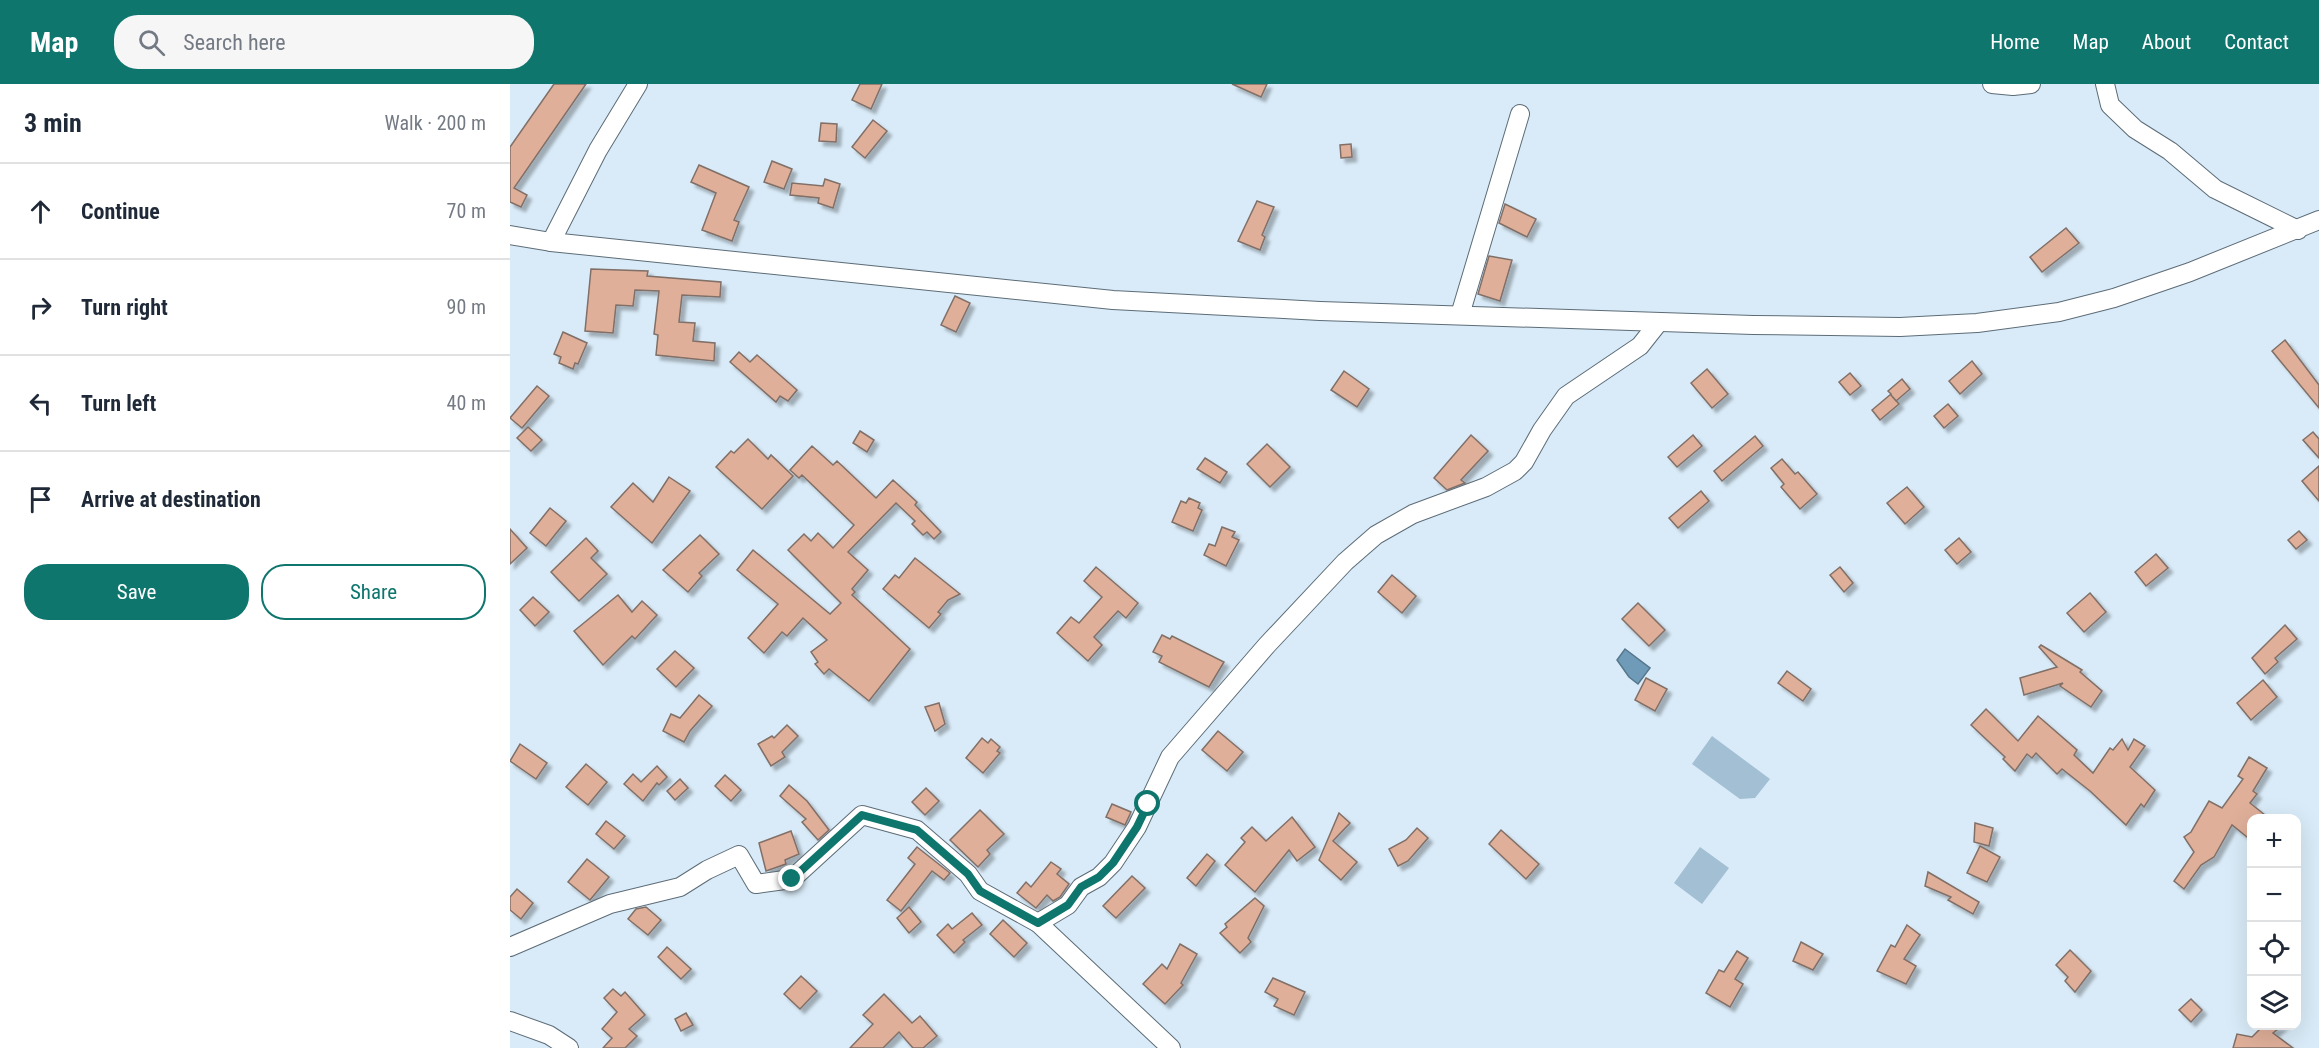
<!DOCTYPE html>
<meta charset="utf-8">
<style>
body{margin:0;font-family:"Roboto Condensed",sans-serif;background:#f6f6f7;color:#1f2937}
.controls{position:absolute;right:18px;bottom:18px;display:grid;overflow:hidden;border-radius:12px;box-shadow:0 6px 24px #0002}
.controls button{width:54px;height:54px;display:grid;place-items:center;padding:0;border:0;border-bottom:2px solid #e0e1e3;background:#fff;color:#1f2937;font:30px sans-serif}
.stop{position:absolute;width:18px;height:18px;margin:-14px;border:4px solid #0f766e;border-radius:50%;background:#fff}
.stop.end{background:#0f766e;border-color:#fff;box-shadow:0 2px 6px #0008}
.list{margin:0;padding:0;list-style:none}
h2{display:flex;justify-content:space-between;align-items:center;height:78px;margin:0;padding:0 24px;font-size:26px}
h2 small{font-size:20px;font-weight:400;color:#747a83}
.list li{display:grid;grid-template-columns:39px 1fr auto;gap:18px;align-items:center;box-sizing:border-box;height:96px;padding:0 24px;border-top:2px solid #e0e1e3}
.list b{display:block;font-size:22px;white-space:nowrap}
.list em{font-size:20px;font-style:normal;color:#747a83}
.actions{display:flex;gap:12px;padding:18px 24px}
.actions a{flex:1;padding:14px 0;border:2px solid #0f766e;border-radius:24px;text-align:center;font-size:21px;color:#0f766e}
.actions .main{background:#0f766e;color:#fff}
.icon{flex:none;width:33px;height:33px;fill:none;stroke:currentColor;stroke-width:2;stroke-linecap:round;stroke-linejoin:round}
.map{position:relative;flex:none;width:1809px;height:964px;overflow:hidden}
header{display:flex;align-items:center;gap:36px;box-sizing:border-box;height:84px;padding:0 30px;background:#0f766e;color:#fff}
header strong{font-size:28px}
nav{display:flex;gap:33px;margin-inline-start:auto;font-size:21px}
.search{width:420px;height:54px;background:#f6f6f7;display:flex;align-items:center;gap:15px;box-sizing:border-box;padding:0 21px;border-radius:24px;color:#747a83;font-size:22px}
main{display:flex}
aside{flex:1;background:#fff}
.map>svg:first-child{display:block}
.green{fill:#a2bfd4}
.water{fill:#6f9bb8;stroke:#56768c;stroke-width:1.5}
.building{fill:#dfaf99;stroke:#816f67;stroke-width:1.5;filter:url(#shadow)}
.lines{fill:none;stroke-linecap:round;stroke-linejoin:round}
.street-casing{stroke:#5c6c77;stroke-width:20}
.street{stroke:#fff;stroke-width:18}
.route{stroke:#0f766e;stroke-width:8}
</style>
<header>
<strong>Map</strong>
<div class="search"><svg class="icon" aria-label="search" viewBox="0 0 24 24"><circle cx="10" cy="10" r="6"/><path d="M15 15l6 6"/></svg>Search here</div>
<nav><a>Home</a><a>Map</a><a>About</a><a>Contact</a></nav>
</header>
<main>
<aside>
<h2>3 min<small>Walk · 200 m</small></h2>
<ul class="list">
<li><svg class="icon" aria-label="ahead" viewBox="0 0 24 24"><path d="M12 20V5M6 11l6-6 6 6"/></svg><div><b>Continue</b></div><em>70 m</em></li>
<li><svg class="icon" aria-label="right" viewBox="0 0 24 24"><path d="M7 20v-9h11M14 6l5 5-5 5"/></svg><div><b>Turn right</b></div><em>90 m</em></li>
<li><svg class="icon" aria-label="left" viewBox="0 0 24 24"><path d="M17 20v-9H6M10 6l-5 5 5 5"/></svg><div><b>Turn left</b></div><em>40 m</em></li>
<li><svg class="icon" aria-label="arrive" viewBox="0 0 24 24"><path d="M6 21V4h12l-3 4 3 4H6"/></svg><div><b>Arrive at destination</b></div></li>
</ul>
<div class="actions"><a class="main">Save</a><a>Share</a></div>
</aside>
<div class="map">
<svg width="1809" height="964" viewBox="0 0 1809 964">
<defs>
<filter id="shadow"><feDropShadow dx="4.5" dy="4.5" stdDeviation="1.5" flood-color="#0004"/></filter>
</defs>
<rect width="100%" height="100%" fill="#d9ebf8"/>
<!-- green -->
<g class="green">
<path d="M1202,652L1260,695L1245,714L1230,715L1182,680Z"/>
<path d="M1190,763L1219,784L1192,820L1164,799Z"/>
</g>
<!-- water -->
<path class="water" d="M1115,565L1140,584L1128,600L1119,593L1107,576Z"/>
<!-- building -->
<g class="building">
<path d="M44,0H76L4,104L17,111L11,123L0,118V63Z"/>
<path d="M350,0H372L361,25L342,16Z"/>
<path d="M722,0H757L751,13Z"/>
<path d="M363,36L377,47L355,74L342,63Z"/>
<path d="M311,39L327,40L326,58L309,57Z"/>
<path d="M841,60L842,73L831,74L830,61Z"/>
<path d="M262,77L282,85L274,105L254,98Z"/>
<path d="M189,81L239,103L224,136L229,138L222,157L192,146L206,109L181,98Z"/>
<path d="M315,95L330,100L323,124L308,119L309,114L280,111L282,99L313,102Z"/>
<path d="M747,117L764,123L752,151L755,153L750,166L728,157Z"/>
<path d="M995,120L1026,135L1017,153L989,139Z"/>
<path d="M1556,144L1569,159L1532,188L1520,173Z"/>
<path d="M979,172L1002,176L990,217L968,210Z"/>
<path d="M81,185L138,187L137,192L211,198L210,213L172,211L169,238L185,239L183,257L205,259L204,277L146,271L148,251L144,250L149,207L125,206L123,222L106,221L103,249L75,247Z"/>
<path d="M445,212L460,219L446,248L431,241Z"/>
<path d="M53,248L77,259L68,280L65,279L63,285L49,279L51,273L44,270Z"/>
<path d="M1775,256L1809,301V324L1762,267Z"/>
<path d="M229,268L240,278L247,271L287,306L278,317L270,312L266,318L220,278Z"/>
<path d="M1462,277L1472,290L1450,310L1439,297Z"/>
<path d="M1197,285L1218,310L1202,324L1181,299Z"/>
<path d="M834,287L859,305L847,323L821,306Z"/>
<path d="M1340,289L1351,302L1340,311L1329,298Z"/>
<path d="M1392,295L1400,305L1386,317L1381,311L1389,320L1370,336L1362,326L1381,310L1378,307Z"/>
<path d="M27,302L39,312L12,344L0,334Z"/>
<path d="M1438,320L1448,332L1434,344L1424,332Z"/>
<path d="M18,343L32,356L21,367L7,354Z"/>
<path d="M350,347L364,356L357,368L343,359Z"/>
<path d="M1803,348L1809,355V374L1793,356Z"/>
<path d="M961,351L978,367L951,396L955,399L937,406L924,394Z"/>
<path d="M1183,351L1192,362L1167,383L1158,373Z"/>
<path d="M1245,352L1253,362L1212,397L1204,387Z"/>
<path d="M238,355L258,375L261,371L283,392L252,425L206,383L221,367L224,369Z"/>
<path d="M757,360L780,383L760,403L737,380Z"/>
<path d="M302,362L323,381L327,377L366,414L383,396L407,418L405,421L431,448L424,455L417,448L413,451L402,440L405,437L386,419L338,468L358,486L342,505L345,508L342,511L400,565L359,617L319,585L314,590L305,580L308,578L301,568L317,556L293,534L277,552L272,548L254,569L238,554L268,520L227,486L243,466L320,530L331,519L278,466L294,450L301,457L308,449L323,464L344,441L292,391L289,394L280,386Z"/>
<path d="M695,374L717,388L710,399L687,385Z"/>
<path d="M1272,375L1285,390L1288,388L1307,410L1290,425L1271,403L1274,400L1261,384Z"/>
<path d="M1809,382V417L1792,397Z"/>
<path d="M159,393L180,407L142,459L101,423L123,399L143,418Z"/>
<path d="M1397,403L1414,423L1395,440L1377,419Z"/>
<path d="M1191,407L1199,417L1168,444L1159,434Z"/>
<path d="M679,414L690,419L688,424L692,426L683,447L662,438L671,417L676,419Z"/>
<path d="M40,424L56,437L36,462L20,449Z"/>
<path d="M712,443L725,448L722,453L729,456L716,482L694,471L699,460L705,462Z"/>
<path d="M0,445L17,464L0,480Z"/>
<path d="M1789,447L1797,456L1786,465L1778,456Z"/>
<path d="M190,451L209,470L189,489L192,492L178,508L153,486Z"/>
<path d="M76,454L88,467L81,474L97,490L69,517L41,488Z"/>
<path d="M1449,454L1461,468L1447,480L1435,466Z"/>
<path d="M1646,470L1658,484L1636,502L1625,488Z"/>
<path d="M405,474L450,510L438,516L428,528L431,530L419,544L373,505L385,491L389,494Z"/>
<path d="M586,483L628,519L616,534L608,527L584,553L592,561L578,577L547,549L561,533L569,539L592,513L574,497Z"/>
<path d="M1330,483L1343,499L1334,508L1320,491Z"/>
<path d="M882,491L906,512L892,529L868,508Z"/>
<path d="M1580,509L1596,528L1574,548L1557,529Z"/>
<path d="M108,511L122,528L132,517L147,531L125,555L122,552L93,581L64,547Z"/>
<path d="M23,513L39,528L25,542L10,526Z"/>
<path d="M1128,519L1155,546L1139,562L1112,535Z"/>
<path d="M1775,541L1787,555L1765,574L1768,578L1755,590L1742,574Z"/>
<path d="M652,551L660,555L662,552L714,578L699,603L649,578L652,572L643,568Z"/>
<path d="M1531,561L1572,586L1570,588L1592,607L1581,623L1550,602L1553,599L1514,611L1510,594L1547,583L1529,563Z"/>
<path d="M165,567L184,584L166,603L147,585Z"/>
<path d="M1277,587L1301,605L1293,617L1268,599Z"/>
<path d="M1136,594L1157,605L1145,627L1125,616Z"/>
<path d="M1753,596L1767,613L1741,636L1727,619Z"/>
<path d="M189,611L202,622L180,647L174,658L153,647L161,630L170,634Z"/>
<path d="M429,619L435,640L425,647L415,623Z"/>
<path d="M1476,625L1508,657L1528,632L1567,666L1564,671L1583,689L1600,664L1603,666L1612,655L1618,666L1624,655L1635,662L1620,683L1645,706L1634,723L1631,720L1616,741L1580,707L1552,685L1547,690L1526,669L1522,674L1517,670L1505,687L1493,675L1495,673L1461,641Z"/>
<path d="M277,641L288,652L272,668L275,673L261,682L248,660L262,652L264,654Z"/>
<path d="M708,647L733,668L717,687L692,666Z"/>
<path d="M472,654L478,659L481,655L490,663L487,667L490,669L473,689L456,674Z"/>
<path d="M10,660L37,679L26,695L0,677Z"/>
<path d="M1739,673L1757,684L1743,707L1747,710L1740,719L1760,735H1742V757L1722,741L1704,773L1691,781L1674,805L1664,797L1684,768L1674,753L1681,748L1699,717L1712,724L1733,695L1728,692Z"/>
<path d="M76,680L97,698L78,721L56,703Z"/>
<path d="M147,682L157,693L149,701L147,699L133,717L114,700L123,690L131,698Z"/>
<path d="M215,691L231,706L221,717L205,702Z"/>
<path d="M170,695L178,704L165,716L157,707Z"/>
<path d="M279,701L297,717L319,746L308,756L292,738L296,735L270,712Z"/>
<path d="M416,704L429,717L415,731L402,718Z"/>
<path d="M602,720L621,728L615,741L596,733Z"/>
<path d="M470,726L494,750L477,766L480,770L468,783L440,756Z"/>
<path d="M829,729L840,739L823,757L847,778L831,796L809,776Z"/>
<path d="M782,733L805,763L787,777L779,766L745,808L715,781L735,758L731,754L742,743L756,757Z"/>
<path d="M96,737L115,752L104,765L86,750Z"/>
<path d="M1465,739L1483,744L1479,762L1464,758Z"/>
<path d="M907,744L918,754L898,777L888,782L879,765L896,756Z"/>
<path d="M991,746L1029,780L1016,795L979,760Z"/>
<path d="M281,747L289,770L275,776L276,780L256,787L249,759Z"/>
<path d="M1470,762L1490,773L1477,798L1457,789Z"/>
<path d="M407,763L440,789L434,796L422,787L391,827L377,816L405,780L398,774Z"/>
<path d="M697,770L705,777L686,802L677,794Z"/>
<path d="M77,775L99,793L80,816L58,798Z"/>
<path d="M541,778L551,785L547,790L559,800L550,813L543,817L537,811L526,824L507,809L516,798L521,803Z"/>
<path d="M1418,788L1469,818L1463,830L1438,816L1441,813L1415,802Z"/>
<path d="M622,792L635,804L606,834L593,822Z"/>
<path d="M7,805L23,819L11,835L0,826V813Z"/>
<path d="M745,814L754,822L738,854L741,858L730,869L710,849L717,843L715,840Z"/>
<path d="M136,823L151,836L138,851L118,835L126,825Z"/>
<path d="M399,823L411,838L399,849L387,834Z"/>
<path d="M462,829L472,841L453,856L455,858L444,869L427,851L438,840L442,845Z"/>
<path d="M493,836L517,859L504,873L480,850Z"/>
<path d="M1397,841L1410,851L1394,875L1406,882L1396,900L1367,887L1381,861L1385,863Z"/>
<path d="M1291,858L1313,870L1303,886L1283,877Z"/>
<path d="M670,860L687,870L671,899L673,901L655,920L633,900L652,880L657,885Z"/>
<path d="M157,863L181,885L171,895L148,873Z"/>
<path d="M1560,866L1581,887L1565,908L1555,897L1558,893L1546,881Z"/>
<path d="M1227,867L1238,874L1225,895L1233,900L1220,923L1196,909L1209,886L1214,888Z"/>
<path d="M291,892L307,907L290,925L274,910Z"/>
<path d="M763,894L795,908L784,931L764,922L768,915L755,908Z"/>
<path d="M103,905L111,912L115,908L135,931L119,945L127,952L115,964H93L102,954L92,945L107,928L94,914Z"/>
<path d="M374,910L402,939L410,932L427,952L413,964H403L389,948L373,964H340L363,940L353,931Z"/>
<path d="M1681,915L1692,926L1681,938L1669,926Z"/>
<path d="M176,929L183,941L171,947L165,935Z"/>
<path d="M1753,942H1772L1763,949L1783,964H1723L1727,950L1742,953Z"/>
</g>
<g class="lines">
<!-- street casing -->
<g class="street-casing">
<g id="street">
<path d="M1482,0L1503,2L1521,0"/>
<path d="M1595,0L1600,21L1625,45L1660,67L1705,105L1788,146"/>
<path d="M0,151L41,158L603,216L810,227L1243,241L1390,243L1467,239L1549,228L1604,214L1680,188L1809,136"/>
<path d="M41,158L88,66L128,0"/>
<path d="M950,231L1010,30"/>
<path d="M528,839L558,821L571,803L589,793L603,779L627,743L660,673L757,561L835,478L866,451L903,430L976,403L1005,387L1014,378L1032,346L1056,312L1130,262L1149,238"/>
<path d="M0,863L100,820L170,803L197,786L229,771L246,800L282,795L352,731L407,746L458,790L470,807L528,839L661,964"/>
<path d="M0,937L39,951L59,964"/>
</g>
</g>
<!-- street -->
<use href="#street" class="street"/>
</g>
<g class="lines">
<!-- route -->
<path class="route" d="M282,795L352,731L407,746L458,790L470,807L528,839L558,821L571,803L589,793L603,779L627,743L638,720"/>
</g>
</svg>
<div class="controls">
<button>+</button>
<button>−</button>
<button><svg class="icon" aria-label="locate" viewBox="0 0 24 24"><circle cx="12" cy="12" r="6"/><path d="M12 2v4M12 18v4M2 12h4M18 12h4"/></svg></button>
<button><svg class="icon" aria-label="layers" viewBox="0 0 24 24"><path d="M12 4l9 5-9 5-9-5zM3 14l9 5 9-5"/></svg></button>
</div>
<div class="stop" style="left:638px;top:720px"></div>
<div class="stop end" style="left:282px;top:795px"></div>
</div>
</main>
